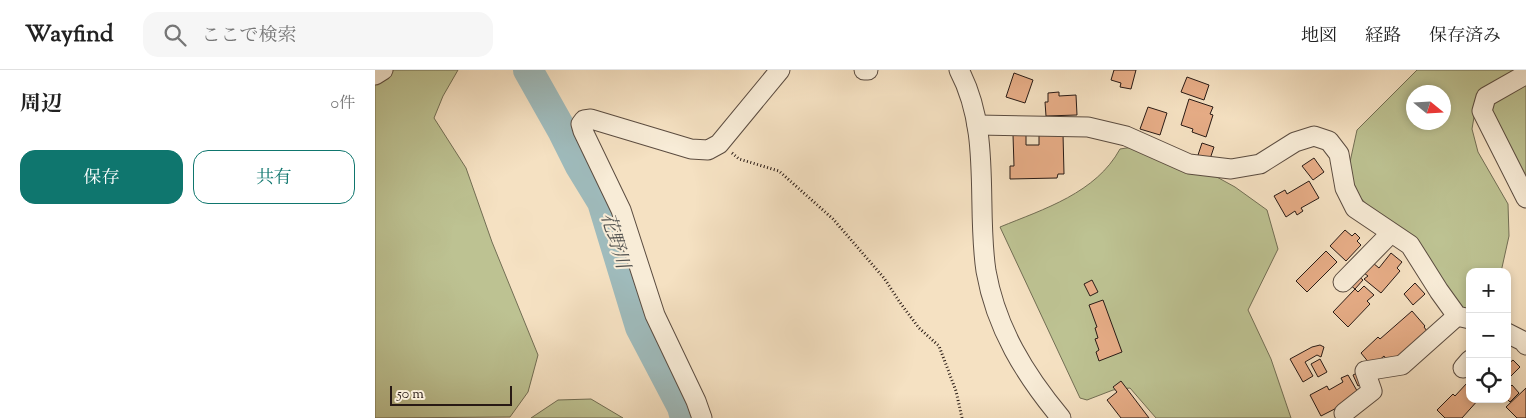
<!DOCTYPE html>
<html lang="ja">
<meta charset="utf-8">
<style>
body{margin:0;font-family:"Sorts Mill Goudy","Noto Serif JP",serif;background:#f6f6f6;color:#222}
.controls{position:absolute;right:15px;bottom:15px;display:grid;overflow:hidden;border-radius:10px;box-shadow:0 2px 8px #0003}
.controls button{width:45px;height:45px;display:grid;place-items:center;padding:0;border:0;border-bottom:1px solid #e0e0e0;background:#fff;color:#222;font:25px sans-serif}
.compass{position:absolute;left:1031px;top:15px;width:45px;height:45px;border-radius:50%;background:#fff;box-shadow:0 2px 8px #0003;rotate:108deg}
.scale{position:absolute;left:15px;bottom:12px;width:122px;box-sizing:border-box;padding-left:5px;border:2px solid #281a15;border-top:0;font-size:14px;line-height:18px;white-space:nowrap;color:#281a15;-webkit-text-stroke:4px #f8ecd7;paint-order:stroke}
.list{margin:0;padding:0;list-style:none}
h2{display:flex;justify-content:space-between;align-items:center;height:65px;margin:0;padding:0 20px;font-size:21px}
h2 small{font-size:16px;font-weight:400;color:#767676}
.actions{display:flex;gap:10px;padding:15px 20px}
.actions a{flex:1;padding:11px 0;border:1px solid #0f766e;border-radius:15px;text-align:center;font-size:18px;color:#0f766e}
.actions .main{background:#0f766e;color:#fff}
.icon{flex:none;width:28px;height:28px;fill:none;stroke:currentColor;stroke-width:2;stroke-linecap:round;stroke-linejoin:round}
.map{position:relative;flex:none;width:1151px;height:348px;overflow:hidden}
header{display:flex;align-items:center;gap:30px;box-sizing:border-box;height:70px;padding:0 25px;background:#fff;border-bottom:1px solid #e0e0e0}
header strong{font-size:24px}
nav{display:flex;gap:28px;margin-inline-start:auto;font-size:18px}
.search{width:350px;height:45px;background:#f6f6f6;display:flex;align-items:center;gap:12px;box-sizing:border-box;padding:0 18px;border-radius:15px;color:#767676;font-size:19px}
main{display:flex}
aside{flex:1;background:#fff}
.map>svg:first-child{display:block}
.green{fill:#bdc292;stroke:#726e54;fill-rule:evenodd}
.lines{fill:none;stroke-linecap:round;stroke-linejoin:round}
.river{stroke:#9fbbbc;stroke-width:30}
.building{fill:#e7ad87;stroke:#281a15}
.minor-casing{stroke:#5b4c40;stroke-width:21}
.path{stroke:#281a15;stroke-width:3;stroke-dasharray:1 2.5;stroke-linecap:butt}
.minor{stroke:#f8ecd7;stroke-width:19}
.labels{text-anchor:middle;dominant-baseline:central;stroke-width:4;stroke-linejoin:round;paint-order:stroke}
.water-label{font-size:19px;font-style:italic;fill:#52524f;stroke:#f8ecd7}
</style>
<header>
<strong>Wayfind</strong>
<div class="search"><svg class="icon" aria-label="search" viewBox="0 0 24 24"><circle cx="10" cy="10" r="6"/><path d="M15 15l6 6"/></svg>ここで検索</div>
<nav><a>地図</a><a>経路</a><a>保存済み</a></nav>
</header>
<main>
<aside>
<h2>周辺<small>0件</small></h2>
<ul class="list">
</ul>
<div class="actions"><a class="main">保存</a><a>共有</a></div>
</aside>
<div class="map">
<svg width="1151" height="348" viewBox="0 0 1151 348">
<rect width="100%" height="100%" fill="#f5e1c2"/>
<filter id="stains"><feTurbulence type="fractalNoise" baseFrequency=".004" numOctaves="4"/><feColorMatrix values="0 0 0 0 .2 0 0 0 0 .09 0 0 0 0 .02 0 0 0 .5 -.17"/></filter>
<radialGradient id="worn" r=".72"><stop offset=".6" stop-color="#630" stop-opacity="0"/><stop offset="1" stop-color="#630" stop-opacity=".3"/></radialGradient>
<!-- green -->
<g class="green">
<path d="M17,0H83L68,26L59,48L91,98L117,172L163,285L153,322L135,347L0,348V12Z"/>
<path d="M1042,0H1143L1100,41L1097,59L1103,82L1133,134L1134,166L1126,202H1095V241L1089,238L1076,226L982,124L973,101L982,60ZM1038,22H1068V52H1038Z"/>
<path d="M1151,11V115L1113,41L1117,31Z"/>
<path d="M758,77L840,106L860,117L892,140L903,179L873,240L896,289L916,348H781L755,318L738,320L712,330L705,328L625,157C669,139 721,123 745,79Z"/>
<path d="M216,329L248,348H156L183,330Z"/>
</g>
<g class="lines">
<!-- river -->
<path class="river" d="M153,0L188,62L205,96L227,132L265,257L307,337L310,348"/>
</g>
<!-- building -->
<g class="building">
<path d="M739,0H761L756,19L745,17L746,13L736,10Z"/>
<path d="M639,3L658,10L650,33L631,27Z"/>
<path d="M812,7L834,15L829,30L806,22Z"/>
<path d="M684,22V26L701,25L702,45L671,46L670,32H673V23Z"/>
<path d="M814,29L838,37L835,44L838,45L831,67L817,62L818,59L806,55Z"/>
<path d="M773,37L792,43L785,65L765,59Z"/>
<path d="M688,64L689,104H683L682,108L635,109V96H639L638,65H651V75H664V65Z"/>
<path d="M827,73L839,77L835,89L823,85Z"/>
<path d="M939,88L949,102L938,110L927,96Z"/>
<path d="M934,111L944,128L926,138L928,141L922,145L920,141L911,147L899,126L910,120L912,124Z"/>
<path d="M970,160L977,166L980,163L985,168L982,171L986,175L971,191L955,176Z"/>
<path d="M951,181L962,192L932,222L921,211Z"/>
<path d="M1016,183L1027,192L1022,198L1025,201L1006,223L989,209L993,206L989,203L998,193L1004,198Z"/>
<path d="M982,205L988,210L980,219L974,214Z"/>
<path d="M717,210L723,222L715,226L709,214Z"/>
<path d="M1040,213L1050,224L1038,235L1029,224Z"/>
<path d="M989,216L999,225L992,231L995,234L973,257L958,242L980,219L983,222Z"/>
<path d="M728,230L747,282L724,291L721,282L724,280L720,269L723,268L720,258L722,257L714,235Z"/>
<path d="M1037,241L1050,256L1049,257L1052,261L1022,289L1019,286L1013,292L1009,286L1001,293L995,294L986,283L1003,267L1005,269Z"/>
<path d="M945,275L949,277L946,287L942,285L930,292L938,306L928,312L915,289L937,277Z"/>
<path d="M945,289L952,302L943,307L936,294Z"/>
<path d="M1138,290L1145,297L1133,309L1132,295Z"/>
<path d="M984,302L989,313L983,316L978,305Z"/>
<path d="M973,305L985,326L946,346L935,325L952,316L954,320L968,312L966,308Z"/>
<path d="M746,311L774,348H746L732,330L742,322L738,317Z"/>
<path d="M1092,313L1095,316V329H1104L1087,348H1070L1062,340L1078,324L1080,326Z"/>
<path d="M1137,315L1144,323L1135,332L1132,329V320Z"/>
<path d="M1151,318V348H1142L1131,337Z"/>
</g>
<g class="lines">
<!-- minor casing -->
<g class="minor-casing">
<g id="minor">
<path d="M489,0H493"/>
<path d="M584,0C617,62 601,135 611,201C621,258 650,305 686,348"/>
<path d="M1150,0L1148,6L1111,27L1107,41L1151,128"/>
<path d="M0,5L8,0"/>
<path d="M602,55L713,57L751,66L814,94L856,99L885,94L920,72L939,66L954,71L964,84L970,118L980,138L1035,175L1064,221L1082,246L1095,249"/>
<path d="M968,212L1016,163"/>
<path d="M1132,263L1148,271L1151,275"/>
<path d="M1088,298L1095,290"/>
<path d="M969,343L997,321L990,301L1027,295L1082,246"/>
<path d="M327,348L321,331L280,245L246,140L208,61L206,54L209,50L216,49L316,79L333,80L344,74L405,0"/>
</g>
</g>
<!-- path -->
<path class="path" d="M357,83L364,89L404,101L458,149L509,208L526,234L544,258L564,276L581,321L587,348"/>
<!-- minor -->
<use href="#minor" class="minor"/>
</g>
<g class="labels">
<!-- water labels -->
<g class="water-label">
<text transform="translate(239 171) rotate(73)">花野川</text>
</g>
</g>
<rect width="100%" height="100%" filter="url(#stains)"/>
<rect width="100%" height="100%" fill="url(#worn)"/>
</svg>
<div class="controls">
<button>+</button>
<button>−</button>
<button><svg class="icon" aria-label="locate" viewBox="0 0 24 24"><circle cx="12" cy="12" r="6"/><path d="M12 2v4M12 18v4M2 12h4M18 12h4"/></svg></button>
</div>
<svg class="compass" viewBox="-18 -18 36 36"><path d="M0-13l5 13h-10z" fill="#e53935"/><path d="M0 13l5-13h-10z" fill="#767676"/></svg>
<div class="scale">50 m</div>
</div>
</main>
